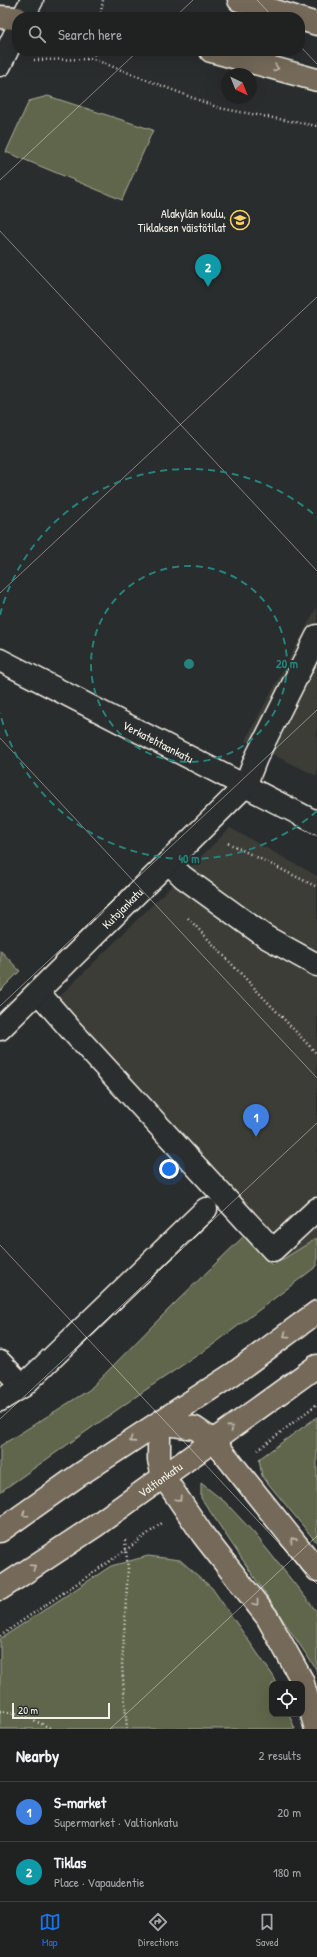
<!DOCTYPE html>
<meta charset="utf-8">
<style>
body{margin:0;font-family:"Patrick Hand",sans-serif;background:#2d2f2f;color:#f1f3f6}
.controls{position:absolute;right:12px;bottom:12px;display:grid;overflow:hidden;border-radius:8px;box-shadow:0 4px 16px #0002}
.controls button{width:36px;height:36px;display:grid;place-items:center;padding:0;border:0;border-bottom:1px solid #3d3f40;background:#202222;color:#f1f3f6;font:20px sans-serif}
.compass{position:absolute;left:221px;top:68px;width:36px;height:36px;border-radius:50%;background:#202222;box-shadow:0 4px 16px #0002;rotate:137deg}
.scale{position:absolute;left:12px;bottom:10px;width:98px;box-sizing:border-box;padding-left:4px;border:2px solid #f4f1e8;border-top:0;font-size:11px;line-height:14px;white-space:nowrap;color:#f4f1e8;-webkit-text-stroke:3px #2a2d2e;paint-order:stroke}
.you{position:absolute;left:169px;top:1169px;width:14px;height:14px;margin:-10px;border:3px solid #fff;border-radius:50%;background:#1a73e8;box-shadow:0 0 0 6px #1a73e833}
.badge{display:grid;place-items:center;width:26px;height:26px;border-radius:50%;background:#1a73e8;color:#fff;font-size:13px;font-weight:700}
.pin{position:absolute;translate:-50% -33px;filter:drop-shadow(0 1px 2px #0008)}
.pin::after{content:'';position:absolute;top:21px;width:14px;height:12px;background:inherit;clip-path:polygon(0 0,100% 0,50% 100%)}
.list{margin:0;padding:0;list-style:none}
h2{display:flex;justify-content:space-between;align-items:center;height:52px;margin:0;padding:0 16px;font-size:17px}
h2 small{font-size:13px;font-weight:400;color:#a2a4a5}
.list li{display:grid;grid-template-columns:26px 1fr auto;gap:12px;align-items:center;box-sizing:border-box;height:60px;padding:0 16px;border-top:1px solid #3d3f40}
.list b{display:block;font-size:15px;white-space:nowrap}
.list p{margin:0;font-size:13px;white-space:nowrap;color:#a2a4a5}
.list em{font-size:13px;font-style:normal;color:#a2a4a5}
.icon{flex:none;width:22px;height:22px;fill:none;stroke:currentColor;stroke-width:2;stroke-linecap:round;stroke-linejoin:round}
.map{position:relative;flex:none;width:317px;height:1729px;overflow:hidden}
.search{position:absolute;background:#202222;box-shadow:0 4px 16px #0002;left:12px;right:12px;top:12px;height:44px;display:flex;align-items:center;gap:10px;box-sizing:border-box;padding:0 14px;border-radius:16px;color:#a2a4a5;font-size:15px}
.sheet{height:172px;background:#202222}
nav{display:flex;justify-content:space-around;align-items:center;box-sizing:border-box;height:56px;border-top:1px solid #3d3f40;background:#202222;font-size:11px;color:#a2a4a5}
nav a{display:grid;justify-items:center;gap:2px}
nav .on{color:#1a73e8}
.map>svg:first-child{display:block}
.built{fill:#3e3c39}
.green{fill:#60664c;stroke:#aaac9a}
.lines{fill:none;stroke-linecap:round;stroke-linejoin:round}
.minor-casing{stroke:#f4f1e8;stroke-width:25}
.major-casing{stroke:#f4f1e8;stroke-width:25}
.highway-casing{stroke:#f4f1e8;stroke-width:25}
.path{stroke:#f4f1e8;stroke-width:2.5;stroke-dasharray:1 3;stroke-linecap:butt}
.minor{stroke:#2a2d2e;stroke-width:22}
.major{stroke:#746a5a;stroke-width:22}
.highway{stroke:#746a5a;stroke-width:22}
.oneway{stroke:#c1bbaf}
.ticks{fill:none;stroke:#f4f1e8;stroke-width:1;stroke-opacity:0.45}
.ring{fill:none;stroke:#26827a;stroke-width:2;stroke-dasharray:7 5}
.labels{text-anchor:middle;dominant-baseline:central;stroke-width:3.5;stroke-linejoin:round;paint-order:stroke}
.poi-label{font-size:12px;fill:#f4f1e8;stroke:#2a2d2e;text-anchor:end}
.street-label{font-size:12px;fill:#f4f1e8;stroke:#2a2d2e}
.centre{fill:#26827a;stroke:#2a2d2e;stroke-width:2}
.ring-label{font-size:12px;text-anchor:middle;font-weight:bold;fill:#26827a;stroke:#2a2d2e;stroke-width:3.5;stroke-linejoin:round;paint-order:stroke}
</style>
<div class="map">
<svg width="317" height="1729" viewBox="0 0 317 1729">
<rect width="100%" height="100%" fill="#2a2d2e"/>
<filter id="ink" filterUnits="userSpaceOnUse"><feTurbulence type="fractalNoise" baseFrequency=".025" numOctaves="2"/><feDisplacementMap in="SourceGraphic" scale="8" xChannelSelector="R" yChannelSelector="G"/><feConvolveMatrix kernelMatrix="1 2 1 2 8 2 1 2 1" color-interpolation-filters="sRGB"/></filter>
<g filter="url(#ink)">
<!-- built -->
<g class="built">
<path d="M317,607V776L245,741Z"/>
<path d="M230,828L317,876V1238L272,1266L257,1245L86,1057L42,1014Z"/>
</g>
<!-- green -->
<g class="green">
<path d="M48,96L153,130L122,200L6,152L29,101Z"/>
<path d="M0,950L20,971L0,991Z"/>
<path d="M247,1233L257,1245L272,1266L317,1238V1266L214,1344L141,1393L0,1492V1446L89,1390L172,1306Z"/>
<path d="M317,1417V1543L262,1476L259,1459Z"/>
<path d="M201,1483L225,1502L254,1533L317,1612V1674L316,1669L201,1498Z"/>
<path d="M148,1556L180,1560L212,1588L274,1677L277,1684H272V1714H289L295,1729H0V1639L111,1566Z"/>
</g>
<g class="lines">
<!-- minor casing -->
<g class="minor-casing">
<g id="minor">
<path d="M23,17L32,0"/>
<path d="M0,65L17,30"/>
<path id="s1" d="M0,660L317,823"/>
<path d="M168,862L183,877L266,937L317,965"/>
<path d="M38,992L71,1030L273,1250L317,1209"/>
<path id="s2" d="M0,1029L245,786L256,758L317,636"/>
<path d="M0,1362L23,1386L206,1209"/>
<path d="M0,1400L23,1386"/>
</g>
</g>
<!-- major casing -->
<g class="major-casing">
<g id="major">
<path d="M239,0L295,17"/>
<path d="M0,17L17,18"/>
<path d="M300,19L317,24"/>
<path d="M211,51L317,80"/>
<path d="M0,1531L79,1475L233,1374L317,1312"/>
<path id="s3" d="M0,1589L95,1526L317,1366"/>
</g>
</g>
<!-- highway casing -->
<g class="highway-casing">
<path id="highway" d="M316,1729L302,1680L267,1617L203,1535L163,1476L159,1460V1423L195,1428L214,1441L317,1570"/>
</g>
<!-- path -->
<g class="path">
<path d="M100,17L103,0"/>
<path d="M93,59L95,51"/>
<path d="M34,60L93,59L219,108L317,126"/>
<path d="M228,843L317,887"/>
<path d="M188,918L317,1054"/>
<path d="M258,1450L317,1404"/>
<path d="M125,1540L128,1569L122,1665L127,1729"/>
<path d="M0,1636L126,1550L162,1523"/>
<path d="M0,1711L21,1714L52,1729"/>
</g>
<!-- minor -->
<use href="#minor" class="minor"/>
<!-- major -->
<use href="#major" class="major"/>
<!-- highway -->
<use href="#highway" class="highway"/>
</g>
<!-- one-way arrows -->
<defs><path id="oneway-chevron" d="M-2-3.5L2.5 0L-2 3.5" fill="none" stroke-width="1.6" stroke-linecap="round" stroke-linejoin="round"/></defs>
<g class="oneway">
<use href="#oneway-chevron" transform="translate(276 68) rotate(15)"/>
<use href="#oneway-chevron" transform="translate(286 1335) rotate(144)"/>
<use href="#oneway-chevron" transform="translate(231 1428) rotate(-36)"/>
<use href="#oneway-chevron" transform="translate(132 1440) rotate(147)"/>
<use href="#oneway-chevron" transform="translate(179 1499) rotate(56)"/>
<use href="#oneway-chevron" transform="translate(25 1514) rotate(145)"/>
<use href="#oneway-chevron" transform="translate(293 1540) rotate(-129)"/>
<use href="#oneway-chevron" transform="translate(33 1567) rotate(-34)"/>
<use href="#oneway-chevron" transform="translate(256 1603) rotate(52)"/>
</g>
</g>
<!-- ticks -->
<path class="ticks" d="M257,0L273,17M175,17L193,0M300,46L317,64M0,180L138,51M0,231L317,571M0,593L317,297M0,738L317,1078M0,1006L317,710M0,1245L317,1584M0,1419L317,1123M110,1729L317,1536"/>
<!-- distance rings -->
<g class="ring">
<circle cx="189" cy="664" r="98"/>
<path d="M317 811A195 195 0 0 1 0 713M0 615A195 195 0 0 1 317 517"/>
</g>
<!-- icons -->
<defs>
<g id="school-ring" transform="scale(1)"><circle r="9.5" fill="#2a2d2e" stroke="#ffd166" stroke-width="1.5"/><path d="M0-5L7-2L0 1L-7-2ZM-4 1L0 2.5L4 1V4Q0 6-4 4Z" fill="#ffd166"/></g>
</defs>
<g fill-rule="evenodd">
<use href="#school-ring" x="240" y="220"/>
</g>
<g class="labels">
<!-- poi labels -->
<g class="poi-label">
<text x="226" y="213">Alakylän koulu,<tspan x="226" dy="14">Tiklaksen väistötilat</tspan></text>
</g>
<!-- street labels -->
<g class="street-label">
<text stroke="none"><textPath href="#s1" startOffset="178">Verkatehtaankatu</textPath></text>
<text stroke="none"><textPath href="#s2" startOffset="172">Kutojankatu</textPath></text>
<text stroke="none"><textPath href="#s3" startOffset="194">Valtionkatu</textPath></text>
</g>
</g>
<circle cx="189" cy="664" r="6" class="centre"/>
<g class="ring-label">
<text x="287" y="668">20 m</text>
<text x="189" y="863">40 m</text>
</g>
</svg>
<div class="controls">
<button><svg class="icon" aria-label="locate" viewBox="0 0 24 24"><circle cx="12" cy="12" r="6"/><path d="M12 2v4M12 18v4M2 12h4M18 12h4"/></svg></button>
</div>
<svg class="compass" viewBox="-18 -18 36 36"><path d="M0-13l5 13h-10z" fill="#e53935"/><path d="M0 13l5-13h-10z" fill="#a2a4a5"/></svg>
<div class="scale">20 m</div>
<div class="you"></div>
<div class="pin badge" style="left:256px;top:1137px;background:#3f7fe0">1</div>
<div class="pin badge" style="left:208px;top:287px;background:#0f9aa8">2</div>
<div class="search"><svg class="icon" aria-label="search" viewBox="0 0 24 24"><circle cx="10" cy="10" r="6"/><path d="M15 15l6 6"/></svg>Search here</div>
</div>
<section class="sheet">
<h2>Nearby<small>2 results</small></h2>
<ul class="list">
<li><span class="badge" style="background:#3f7fe0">1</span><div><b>S-market</b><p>Supermarket · Valtionkatu</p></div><em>20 m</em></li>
<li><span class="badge" style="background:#0f9aa8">2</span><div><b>Tiklas</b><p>Place · Vapaudentie</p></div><em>180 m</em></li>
</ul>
</section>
<nav>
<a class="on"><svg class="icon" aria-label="map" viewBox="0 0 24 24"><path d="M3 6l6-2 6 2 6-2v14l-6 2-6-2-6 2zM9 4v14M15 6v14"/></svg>Map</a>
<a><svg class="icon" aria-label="directions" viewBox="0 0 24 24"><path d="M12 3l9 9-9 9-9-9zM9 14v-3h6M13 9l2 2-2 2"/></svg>Directions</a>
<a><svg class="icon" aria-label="saved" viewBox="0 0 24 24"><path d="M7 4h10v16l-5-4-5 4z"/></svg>Saved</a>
</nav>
